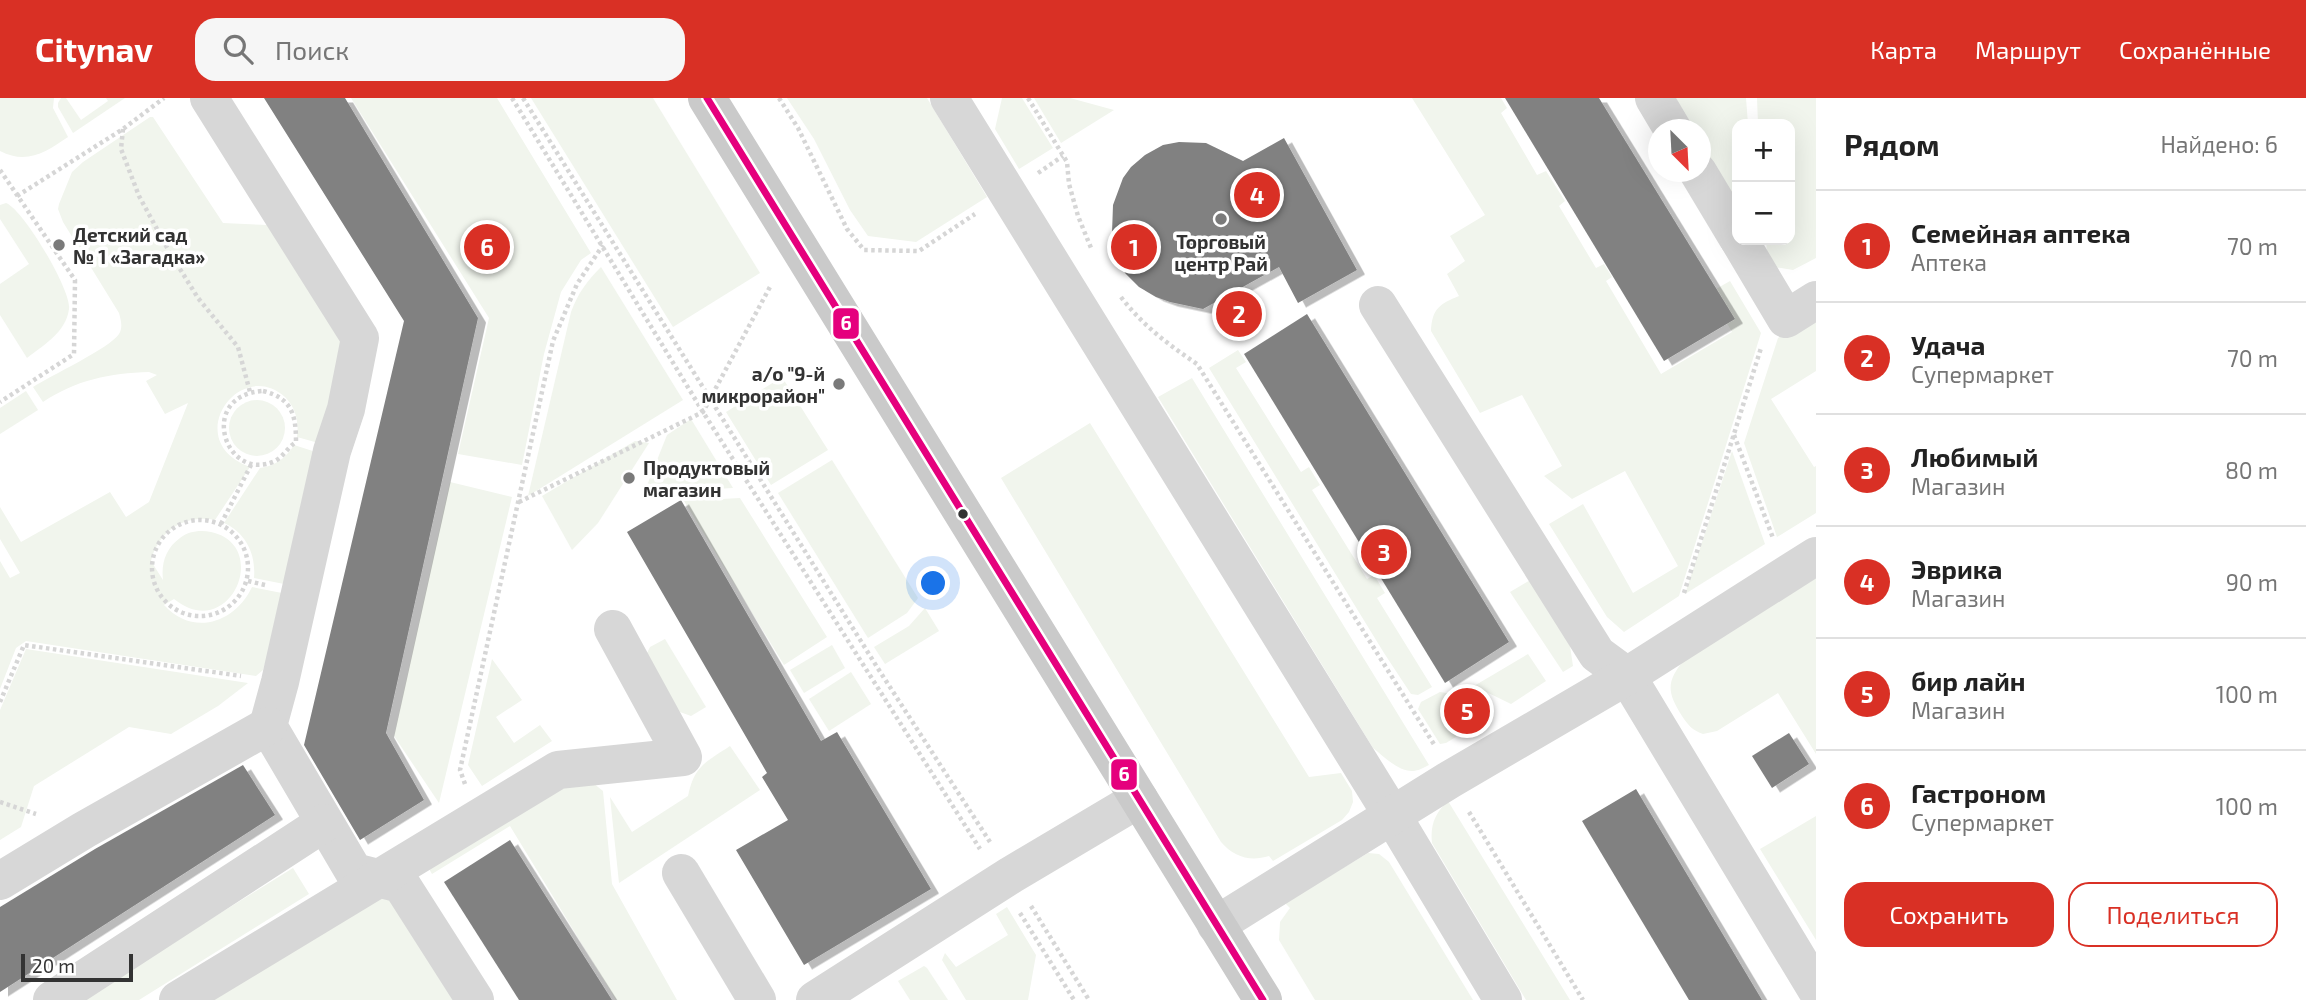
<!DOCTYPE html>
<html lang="ru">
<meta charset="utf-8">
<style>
body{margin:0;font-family:"Exo 2",sans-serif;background:#f6f6f6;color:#222}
.controls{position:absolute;right:21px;top:21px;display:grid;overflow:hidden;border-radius:14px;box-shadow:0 7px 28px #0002}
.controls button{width:63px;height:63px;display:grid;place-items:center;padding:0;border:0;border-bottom:2px solid #e0e0e0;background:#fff;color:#222;font:35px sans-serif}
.compass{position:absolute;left:1648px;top:21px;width:63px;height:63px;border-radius:50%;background:#fff;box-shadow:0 7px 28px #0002;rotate:156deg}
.scale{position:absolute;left:21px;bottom:18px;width:112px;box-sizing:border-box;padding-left:7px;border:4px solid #333;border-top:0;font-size:19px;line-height:24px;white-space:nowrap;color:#333;-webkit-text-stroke:5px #fff;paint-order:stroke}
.you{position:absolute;left:934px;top:486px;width:24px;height:24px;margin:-18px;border:5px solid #fff;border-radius:50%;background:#1a73e8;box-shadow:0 0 0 10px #1a73e833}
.badge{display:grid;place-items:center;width:46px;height:46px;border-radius:50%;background:#d93025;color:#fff;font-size:23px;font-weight:700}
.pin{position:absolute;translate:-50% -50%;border:4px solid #fff;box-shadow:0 2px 7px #0006}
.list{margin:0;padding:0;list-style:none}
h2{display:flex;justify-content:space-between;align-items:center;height:91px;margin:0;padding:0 28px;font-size:30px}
h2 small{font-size:23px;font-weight:400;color:#767676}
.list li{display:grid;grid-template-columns:46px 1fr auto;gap:21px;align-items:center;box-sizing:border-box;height:112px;padding:0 28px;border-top:2px solid #e0e0e0}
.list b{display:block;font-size:26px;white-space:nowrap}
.list p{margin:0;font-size:23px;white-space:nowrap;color:#767676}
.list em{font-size:23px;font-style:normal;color:#767676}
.actions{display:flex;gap:14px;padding:21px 28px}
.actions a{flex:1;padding:16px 0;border:2px solid #d93025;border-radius:21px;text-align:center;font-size:24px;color:#d93025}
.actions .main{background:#d93025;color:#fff}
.icon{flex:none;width:38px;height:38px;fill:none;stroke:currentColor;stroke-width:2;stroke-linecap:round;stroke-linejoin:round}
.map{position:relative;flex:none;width:1816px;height:902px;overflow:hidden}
header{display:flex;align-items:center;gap:42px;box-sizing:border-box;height:98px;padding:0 35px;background:#d93025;color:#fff}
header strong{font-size:33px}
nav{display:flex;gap:38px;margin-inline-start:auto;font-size:24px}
.search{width:490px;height:63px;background:#f6f6f6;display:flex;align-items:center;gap:18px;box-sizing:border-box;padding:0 24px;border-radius:21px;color:#767676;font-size:26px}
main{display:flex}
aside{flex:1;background:#fff}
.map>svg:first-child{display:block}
.green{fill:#f1f5ed}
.building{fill:#818181;filter:url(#shadow)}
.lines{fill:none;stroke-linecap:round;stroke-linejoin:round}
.path{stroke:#d6d6d6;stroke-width:4.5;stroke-dasharray:3.5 3.5;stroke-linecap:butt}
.minor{stroke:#d7d7d7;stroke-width:38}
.major{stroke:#cacaca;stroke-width:38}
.bus-1-casing{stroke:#fff;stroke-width:12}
.bus-1{stroke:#e5007d;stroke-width:7}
.poi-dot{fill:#7a7a7a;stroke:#fff;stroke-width:2.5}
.bus-dot{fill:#333;stroke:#fff;stroke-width:2.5}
.labels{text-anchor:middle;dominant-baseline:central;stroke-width:7;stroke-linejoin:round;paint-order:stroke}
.poi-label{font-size:19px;font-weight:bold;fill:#333;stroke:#fff;text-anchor:start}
.line-badge{stroke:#fff;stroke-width:2.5}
.badge-label{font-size:19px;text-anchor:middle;font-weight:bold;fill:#fff}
</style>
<header>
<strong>Citynav</strong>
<div class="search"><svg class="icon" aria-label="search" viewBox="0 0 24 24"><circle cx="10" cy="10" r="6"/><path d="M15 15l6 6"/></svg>Поиск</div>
<nav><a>Карта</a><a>Маршрут</a><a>Сохранённые</a></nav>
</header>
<main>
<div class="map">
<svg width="1816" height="902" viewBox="0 0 1816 902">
<defs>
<filter id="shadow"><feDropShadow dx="8" dy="4.5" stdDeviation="0" flood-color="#0004"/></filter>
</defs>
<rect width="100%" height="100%" fill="#fff"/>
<!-- green -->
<g class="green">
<path d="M0,0H54L53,10L68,39C46,54 27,67 0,53Z"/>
<path d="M61,0H66L81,22L108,3L106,0H125L73,35L58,9V5Z"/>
<path d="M351,0H497L591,155L581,162L561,194L544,256L522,367L458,356L489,220Z"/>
<path d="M531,0H653L760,175L673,229Z"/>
<path d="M787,0H927L987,99L916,144L868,138L850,112L814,41Z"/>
<path d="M1002,0H1022L1053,50L1019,71L995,31Z"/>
<path d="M1034,0H1070L1114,12L1061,45Z"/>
<path d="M1412,0H1501L1507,10L1501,15L1537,77L1546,73L1565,103L1559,108L1596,170L1604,166L1612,179L1606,183L1661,276L1732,234L1723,218L1716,191L1730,183L1761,235L1679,498L1624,534L1607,519L1549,426L1583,406L1633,495L1678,468L1625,373L1572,401L1544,378L1562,368L1522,297L1480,315L1431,233C1432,210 1440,206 1459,198L1447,176L1465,163L1450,138L1485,117Z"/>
<path d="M1657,0H1746L1748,26H1737V130L1701,71L1700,32L1676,31Z"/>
<path d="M1757,0H1816V160L1793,172L1768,168L1766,142H1790V26H1758Z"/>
<path d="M150,19H153L223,125L268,127L341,243L322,346L297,339C299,324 296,310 285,299C238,258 180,344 250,369L215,422C185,416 158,433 151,463L163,482C161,465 166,450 180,440C189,433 200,432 211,434C272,447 230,546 174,501L164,507C193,539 235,525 252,489L287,496L263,572L256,578L26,543L16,550L0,591V463L10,480L20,475L0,441V409L21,444L110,394L126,419L149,404L188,305L165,316L146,283L157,277L149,274C110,275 76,282 43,304L33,289C50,278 110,250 119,236C123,229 121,223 119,215L63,124L58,111L59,106L72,74L83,64Z"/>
<path d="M6,105C23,111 72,193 69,211C66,234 44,247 27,260L0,217V186L29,166L0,121V107Z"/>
<path d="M601,169L683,302L528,398L571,214C578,195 587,183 601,169Z"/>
<path d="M1816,218V273L1771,301L1814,369L1816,368V415L1777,439L1744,345L1778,240Z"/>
<path d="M1238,252L1246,264L1236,270L1301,374L1309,369L1320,387L1312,392L1367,481L1374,477L1385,495L1377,500L1432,589L1418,597L1411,596L1384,555L1209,270Z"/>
<path d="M782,279L828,352L771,387L726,314Z"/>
<path d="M1192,280L1429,667C1425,669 1418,673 1413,673C1399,674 1383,658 1373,650L1158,299Z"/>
<path d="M26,293L38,312L0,336V310Z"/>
<circle cx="257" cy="330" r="28"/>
<path d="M691,321L733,390L644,395L667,337Z"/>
<path d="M1090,325L1309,679L1341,675L1352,693L1353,704L1349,714L1342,722L1273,763L1269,758C1250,764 1234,759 1221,744L1001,380Z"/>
<path d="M635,343L649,345L598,425L572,452L542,398Z"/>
<path d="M294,347L319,355L289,487L254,480C256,456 246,435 224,425L260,370C275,368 286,360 294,347Z"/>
<path d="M1732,353L1765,446L1685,496Z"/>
<path d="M832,362L918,500L907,515L868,540L778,395Z"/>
<path d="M450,384L512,399L439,705L394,638Z"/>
<path d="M740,400L827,539L784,567L684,403Z"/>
<path d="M1816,480V656L1778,595L1717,633L1703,636C1692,632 1688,627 1682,618C1667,594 1666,584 1684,562Z"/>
<path d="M1532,481L1570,548L1573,568L1563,574L1510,494Z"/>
<path d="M925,510L939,533L885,566L874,549L909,528Z"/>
<path d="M665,541L706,609L691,618L680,614L645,559L650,549Z"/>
<path d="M832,547L845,570L804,595L790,572Z"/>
<path d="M26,551L248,585L218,608L171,636L129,629L34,688L21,729L0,742V612Z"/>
<path d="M1528,556L1546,583L1511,606L1474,588Z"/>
<path d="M492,561L522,602L496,619L514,645L540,627L552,643L482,688L468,667Z"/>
<path d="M851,574L871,606L829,633L809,601Z"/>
<path d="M1440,594L1460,597L1477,626L1446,645L1440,646L1418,611L1421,604Z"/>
<path d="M730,648L760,692L619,785L610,699L632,734L688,698C694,668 706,664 730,648Z"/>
<path d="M593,685L603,693L612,786L677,902H616L510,728L432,776L428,769L539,690Z"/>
<path d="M1448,703L1570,902H1526L1432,745C1430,727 1435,715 1448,703Z"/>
<path d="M1816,718V842L1760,751Z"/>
<path d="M1368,755L1379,756L1389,764L1473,902H1315L1279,842L1280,824L1290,810L1285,805Z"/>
<path d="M293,770L309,796L139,902H80Z"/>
<path d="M384,787L460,902H196Z"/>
<path d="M1007,809L1036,857L1028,902H966L942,862L945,855L956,869L1008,837L996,816Z"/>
<path d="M924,868L927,870L948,902H910L898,883Z"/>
</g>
<!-- building -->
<g class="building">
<path d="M264,0H345L478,220L386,635L424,702L360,742L304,647L404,223Z"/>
<path d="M1505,0H1599L1735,221L1664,263Z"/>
<path d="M1284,40L1357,172L1298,205L1279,169L1203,211L1170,204L1156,199L1139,189L1125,175L1117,156L1112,135L1113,107L1123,80L1131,69L1145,57L1163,47L1179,44L1206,45L1243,63Z"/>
<path d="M1307,216L1509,544L1445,585L1244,256Z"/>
<path d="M681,402L821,643L837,634L931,791L804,867L736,752L788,722L762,679L767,675L627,434Z"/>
<path d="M1789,635L1809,666L1772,690L1752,658Z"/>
<path d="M243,667L275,717L0,894V809L95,751Z"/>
<path d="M1636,691L1762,902H1689L1582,723Z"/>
<path d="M510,742L612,902H519L444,784Z"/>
</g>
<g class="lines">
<!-- path -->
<g class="path">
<path d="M512,0L703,314L980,751"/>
<path d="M523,0L877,569L990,744"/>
<path d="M779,0L798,30L847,131L864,152L919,153L975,116"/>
<path d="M1028,0L1067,64L1069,86L1078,118L1091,150"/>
<path d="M123,31L121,51L139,98L170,155L198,200L238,249L250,294"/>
<path d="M0,72L75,182L74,256L0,304"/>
<path d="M1038,75L1063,58"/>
<path d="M17,98L123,31L164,0"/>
<path d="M1121,199C1142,227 1169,247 1197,266L1435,648"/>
<path d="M263,293C292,300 296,317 296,344C288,349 284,358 275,363C225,386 196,297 263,293Z"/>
<path d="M1734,337L1773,440"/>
<path d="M519,404L703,314L771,187"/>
<circle cx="200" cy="470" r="48"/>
<path d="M221,426L252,365"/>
<path d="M248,483L265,487"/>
<path d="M1684,495L1761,250"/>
<path d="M0,604L24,547L241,578"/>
<path d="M465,686L460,672L553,243L577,186L603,147"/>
<path d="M0,704L36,716"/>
<path d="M1469,714L1583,902"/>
<path d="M1031,808L1089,902"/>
<path d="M1020,815L1074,902"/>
</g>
<!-- minor -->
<g class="minor">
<path d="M209,0L360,240L346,311L332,353L280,584L268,628L354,774L401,786L475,902"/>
<path d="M949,0L1392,717L1503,902"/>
<path d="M1654,0L1673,32"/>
<path d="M1698,74L1737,139"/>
<path d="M1739,142L1786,221L1816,202"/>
<path d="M1378,207L1597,556L1627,578L1816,891"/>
<path d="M681,775L757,902"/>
<path d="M0,783L84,732L268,628"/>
<path d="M1216,827L1449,682L1627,578L1816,458"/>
<path d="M52,902L324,725"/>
<path d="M178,902L558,672L683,659L613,531"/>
<path d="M815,902L1011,777L1139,701"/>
</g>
<!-- major -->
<path class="major" d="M707,0L1263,902"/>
<!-- bus-1 casing -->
<g class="bus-1-casing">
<path id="bus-1" d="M707,0L1263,902"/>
</g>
<!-- bus-1 -->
<use href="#bus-1" class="bus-1"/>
</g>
<!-- markers -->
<g class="poi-dot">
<circle cx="1221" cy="121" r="7"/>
<circle cx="59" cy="147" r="7"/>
<circle cx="839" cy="286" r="7"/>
<circle cx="629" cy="380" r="7"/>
</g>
<circle class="bus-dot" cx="963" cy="416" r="6"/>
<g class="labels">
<!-- poi labels -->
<g class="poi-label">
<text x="73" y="136">Детский сад<tspan x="73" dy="22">№ 1 «Загадка»</tspan></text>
<text x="1221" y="143" text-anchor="middle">Торговый<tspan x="1221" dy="22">центр Рай</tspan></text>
<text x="825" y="275" text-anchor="end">а/о "9-й<tspan x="825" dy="22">микрорайон"</tspan></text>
<text x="643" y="369">Продуктовый<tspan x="643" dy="22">магазин</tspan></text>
</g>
</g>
<g class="line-badge">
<rect x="832" y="209" width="28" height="33" rx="7" fill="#e5007d"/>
<rect x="1110" y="660" width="28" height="33" rx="7" fill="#e5007d"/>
</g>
<g class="badge-label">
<text x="846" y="232">6</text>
<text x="1124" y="683">6</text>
</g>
</svg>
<div class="controls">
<button>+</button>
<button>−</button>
</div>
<svg class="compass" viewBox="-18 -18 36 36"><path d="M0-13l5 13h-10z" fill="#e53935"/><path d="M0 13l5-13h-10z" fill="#767676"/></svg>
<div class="scale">20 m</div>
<div class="you"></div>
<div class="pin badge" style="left:1134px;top:149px">1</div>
<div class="pin badge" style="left:1239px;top:216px">2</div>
<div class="pin badge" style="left:1384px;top:454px">3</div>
<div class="pin badge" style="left:1257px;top:97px">4</div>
<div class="pin badge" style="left:1467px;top:613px">5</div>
<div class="pin badge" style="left:487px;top:149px">6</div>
</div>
<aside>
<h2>Рядом<small>Найдено: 6</small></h2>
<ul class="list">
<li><span class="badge">1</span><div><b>Семейная аптека</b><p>Аптека</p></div><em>70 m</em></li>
<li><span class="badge">2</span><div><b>Удача</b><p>Супермаркет</p></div><em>70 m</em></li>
<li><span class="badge">3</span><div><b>Любимый</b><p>Магазин</p></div><em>80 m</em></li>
<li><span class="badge">4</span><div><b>Эврика</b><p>Магазин</p></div><em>90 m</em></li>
<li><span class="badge">5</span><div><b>бир лайн</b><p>Магазин</p></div><em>100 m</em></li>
<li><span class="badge">6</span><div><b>Гастроном</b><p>Супермаркет</p></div><em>100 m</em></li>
</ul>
<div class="actions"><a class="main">Сохранить</a><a>Поделиться</a></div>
</aside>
</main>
